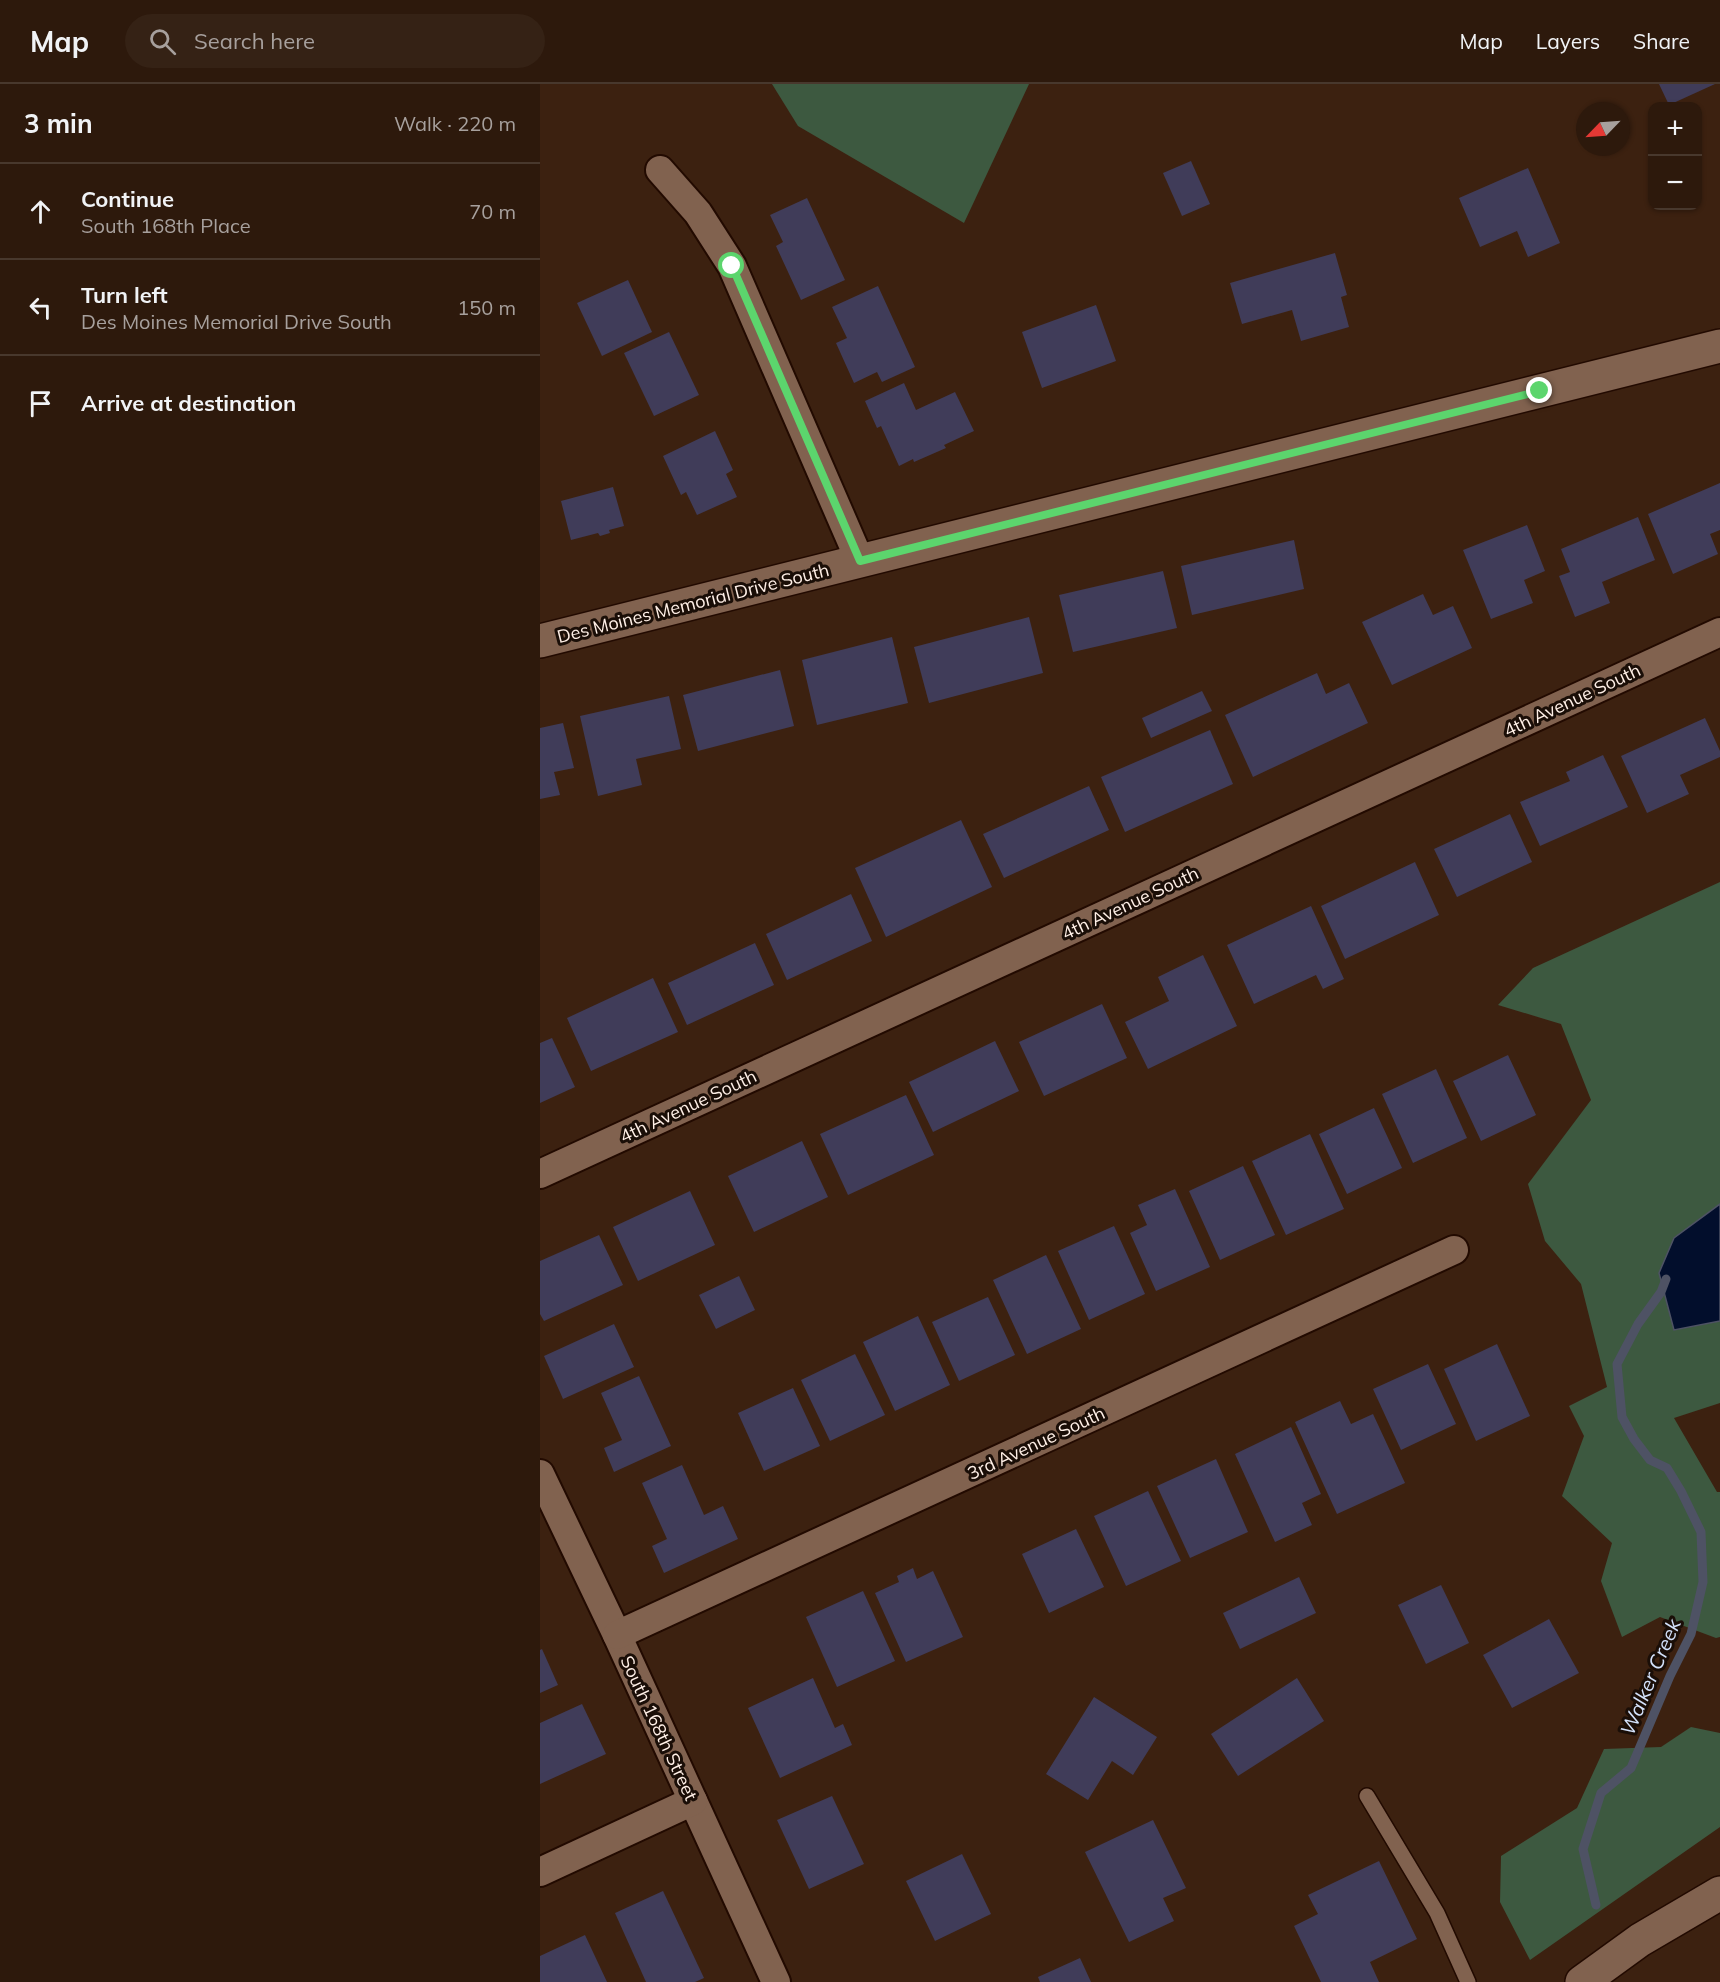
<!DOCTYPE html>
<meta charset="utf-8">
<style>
body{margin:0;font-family:Mulish,sans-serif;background:#352215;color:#f1f3f6}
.controls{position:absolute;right:18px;top:18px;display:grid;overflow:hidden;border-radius:12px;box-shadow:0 2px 4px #0004}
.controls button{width:54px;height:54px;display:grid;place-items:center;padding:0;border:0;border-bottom:2px solid #48382d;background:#2d190c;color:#f1f3f6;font:30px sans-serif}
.compass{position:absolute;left:1036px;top:18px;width:54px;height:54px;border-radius:50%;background:#2d190c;box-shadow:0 2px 4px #0004;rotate:245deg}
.stop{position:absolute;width:18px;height:18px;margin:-14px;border:4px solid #5cd56d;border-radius:50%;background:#fff}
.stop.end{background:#5cd56d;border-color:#fff;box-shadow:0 2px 6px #0008}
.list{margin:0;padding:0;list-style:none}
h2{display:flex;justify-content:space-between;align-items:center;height:78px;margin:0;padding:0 24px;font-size:26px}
h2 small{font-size:20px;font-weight:400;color:#a7a09d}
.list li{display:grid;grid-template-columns:39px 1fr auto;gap:18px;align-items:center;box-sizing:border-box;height:96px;padding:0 24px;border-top:2px solid #48382d}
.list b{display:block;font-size:22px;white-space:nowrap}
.list p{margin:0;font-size:20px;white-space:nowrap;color:#a7a09d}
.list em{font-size:20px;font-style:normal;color:#a7a09d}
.icon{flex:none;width:33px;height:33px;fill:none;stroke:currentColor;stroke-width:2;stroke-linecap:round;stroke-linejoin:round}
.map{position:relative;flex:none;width:1180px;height:1898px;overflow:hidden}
header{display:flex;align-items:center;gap:36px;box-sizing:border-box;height:84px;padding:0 30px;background:#2d190c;border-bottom:2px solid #48382d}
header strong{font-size:28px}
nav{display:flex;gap:33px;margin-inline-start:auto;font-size:21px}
.search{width:420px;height:54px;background:#352215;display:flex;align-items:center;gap:15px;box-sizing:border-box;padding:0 21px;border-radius:33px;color:#a7a09d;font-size:22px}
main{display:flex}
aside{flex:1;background:#2d190c}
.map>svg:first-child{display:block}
.green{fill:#3d5940}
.water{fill:#020e2c;stroke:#4e5264;stroke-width:1.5}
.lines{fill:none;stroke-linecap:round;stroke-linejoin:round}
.stream{stroke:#4e5264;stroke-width:9}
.building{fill:#403c59}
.service-casing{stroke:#220a00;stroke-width:18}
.minor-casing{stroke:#220a00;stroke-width:32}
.tertiary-casing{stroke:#220a00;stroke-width:36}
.secondary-casing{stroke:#220a00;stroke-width:36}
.service{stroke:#81624f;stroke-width:15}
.minor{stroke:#81624f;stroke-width:28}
.tertiary{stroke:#81624f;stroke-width:33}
.secondary{stroke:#81624f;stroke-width:33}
.route{stroke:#5cd56d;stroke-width:8}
.labels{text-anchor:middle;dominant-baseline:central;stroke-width:6;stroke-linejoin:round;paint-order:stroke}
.street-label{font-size:18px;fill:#fff0e7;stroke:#1a0e07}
.water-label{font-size:20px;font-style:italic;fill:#d4e2fb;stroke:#1a0e07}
</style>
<header>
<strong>Map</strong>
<div class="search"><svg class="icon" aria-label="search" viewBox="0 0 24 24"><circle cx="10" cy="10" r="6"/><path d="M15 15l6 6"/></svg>Search here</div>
<nav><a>Map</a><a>Layers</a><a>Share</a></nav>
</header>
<main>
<aside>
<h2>3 min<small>Walk · 220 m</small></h2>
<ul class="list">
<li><svg class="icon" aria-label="ahead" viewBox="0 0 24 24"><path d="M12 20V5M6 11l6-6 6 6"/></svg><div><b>Continue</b><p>South 168th Place</p></div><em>70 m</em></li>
<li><svg class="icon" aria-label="left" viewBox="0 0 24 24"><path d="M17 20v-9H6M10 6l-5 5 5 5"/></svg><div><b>Turn left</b><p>Des Moines Memorial Drive South</p></div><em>150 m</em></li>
<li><svg class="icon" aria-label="arrive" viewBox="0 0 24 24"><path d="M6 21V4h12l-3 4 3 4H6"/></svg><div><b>Arrive at destination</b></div></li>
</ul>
</aside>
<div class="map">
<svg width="1180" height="1898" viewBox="0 0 1180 1898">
<rect width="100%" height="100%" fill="#3c2110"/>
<!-- green -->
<g class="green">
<path d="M232,0H489L424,139L258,42Z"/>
<path d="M1180,798V1319L1134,1334L1177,1408H1180V1553L1176,1554L1120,1533L1082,1553L1061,1497L1072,1459L1022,1412L1044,1352L1029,1322L1067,1303L1041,1200L1005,1157L988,1100L1051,1016L1021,940L958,921L993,884Z"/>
<path d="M1151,1643L1180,1649V1743L990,1876L960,1818L961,1772L1037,1724L1064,1665L1121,1663Z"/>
</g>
<!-- water -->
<path class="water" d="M1180,1120V1237L1134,1246L1119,1189L1134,1154Z"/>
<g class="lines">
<!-- stream -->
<path class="stream" d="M1056,1821L1043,1765L1061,1709L1091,1684L1130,1592L1151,1550L1163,1498L1161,1448L1141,1407L1127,1384L1110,1376L1094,1355L1082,1333L1077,1280L1098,1240L1121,1208L1126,1195"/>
</g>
<!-- building -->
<g class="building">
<path d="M1119,0H1175L1129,21Z"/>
<path d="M651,77L670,120L642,132L623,89Z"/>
<path d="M988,84L1020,159L988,173L977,147L940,163L919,114Z"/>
<path d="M267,114L305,196L261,216L236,162L243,158L230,131Z"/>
<path d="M795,169L807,211L801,213L809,243L761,257L752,226L702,240L690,199Z"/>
<path d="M88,196L112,248L62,272L37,219Z"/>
<path d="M338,202L375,283L342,298L337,288L314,299L296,259L307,254L292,223Z"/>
<path d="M556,221L576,277L502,304L482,248Z"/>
<path d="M129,248L159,311L114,332L84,269Z"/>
<path d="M364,299L376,326L415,308L434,347L404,361L406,364L374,378L373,375L359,382L341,342L337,344L325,317Z"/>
<path d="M175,347L193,386L186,390L197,413L157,431L146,408L141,411L123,372Z"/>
<path d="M1180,399V446L1170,450L1178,470L1133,490L1108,430Z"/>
<path d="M73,403L84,442L69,446L70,449L60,452L58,449L31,456L21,417Z"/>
<path d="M1098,433L1115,476L1062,498L1070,519L1035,533L1019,492L1030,488L1021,465Z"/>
<path d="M987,441L1005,487L984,496L993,519L951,535L923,466Z"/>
<path d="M754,456L764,505L652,531L641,482Z"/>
<path d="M623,487L637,544L533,568L519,511Z"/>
<path d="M883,510L893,531L913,522L932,564L852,601L822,538Z"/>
<path d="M489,533L503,589L389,619L374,563Z"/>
<path d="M352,553L368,619L277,641L262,576Z"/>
<path d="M240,586L254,642L158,667L143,611Z"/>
<path d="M777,589L786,610L809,599L828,639L713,693L685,631Z"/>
<path d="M662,607L672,627L611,654L602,634Z"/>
<path d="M129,612L141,665L96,675L102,701L58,712L40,632Z"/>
<path d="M1165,634L1180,667V673L1140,691L1149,710L1107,729L1081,672Z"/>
<path d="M23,639L34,684L14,688L20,711L0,715V644Z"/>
<path d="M670,646L693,700L585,748L561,693Z"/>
<path d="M1063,671L1088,723L1000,762L980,718L1030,697L1026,688Z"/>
<path d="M549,702L569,746L464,794L443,750Z"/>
<path d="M970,730L992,778L917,813L894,765Z"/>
<path d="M421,736L452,803L346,853L315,784Z"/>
<path d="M875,778L899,831L805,875L781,822Z"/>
<path d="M311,810L332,857L247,896L226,850Z"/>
<path d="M771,822L804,895L783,905L776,891L714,920L687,861Z"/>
<path d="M215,859L234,901L147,941L128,899Z"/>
<path d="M663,871L697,942L608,985L585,938L629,917L618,893Z"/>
<path d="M113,894L138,948L51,987L27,934Z"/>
<path d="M562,920L587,974L504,1012L479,958Z"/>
<path d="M12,954L35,1003L0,1019V959Z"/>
<path d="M455,957L479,1007L393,1048L369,998Z"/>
<path d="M968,971L996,1031L941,1057L913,997Z"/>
<path d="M896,985L927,1054L873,1079L842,1010Z"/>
<path d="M366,1011L394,1071L308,1111L280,1050Z"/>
<path d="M834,1024L862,1084L807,1110L779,1050Z"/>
<path d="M770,1050L804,1125L746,1151L712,1077Z"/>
<path d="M262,1057L288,1113L214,1148L188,1092Z"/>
<path d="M703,1082L735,1151L680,1176L649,1107Z"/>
<path d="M635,1105L670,1183L616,1207L590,1149L607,1141L598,1121Z"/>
<path d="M150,1107L175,1161L98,1197L73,1143Z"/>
<path d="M574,1142L605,1210L549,1236L518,1167Z"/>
<path d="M59,1151L83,1201L4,1237L0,1230V1177Z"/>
<path d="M506,1171L541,1245L487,1270L453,1196Z"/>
<path d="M199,1192L215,1226L176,1245L159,1211Z"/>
<path d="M448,1213L475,1271L419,1297L392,1238Z"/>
<path d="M378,1232L410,1301L355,1327L323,1258Z"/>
<path d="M74,1240L94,1283L23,1315L4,1272Z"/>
<path d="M957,1260L990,1332L936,1357L904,1285Z"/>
<path d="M315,1270L345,1331L290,1357L261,1296Z"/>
<path d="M888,1280L916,1340L861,1366L833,1305Z"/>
<path d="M99,1292L131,1362L74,1388L64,1364L82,1356L61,1309Z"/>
<path d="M253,1304L280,1362L224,1387L198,1329Z"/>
<path d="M800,1317L811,1340L833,1330L865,1399L797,1430L755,1338Z"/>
<path d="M751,1343L781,1410L762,1419L772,1441L735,1458L695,1370Z"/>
<path d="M676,1375L708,1448L650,1474L617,1402Z"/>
<path d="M142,1381L164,1431L183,1422L198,1455L124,1489L112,1462L127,1455L102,1399Z"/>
<path d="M608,1407L641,1477L586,1502L554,1432Z"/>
<path d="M536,1445L564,1503L509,1529L482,1470Z"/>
<path d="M373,1484L377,1495L393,1487L423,1553L366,1578L335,1509L359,1498L357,1492Z"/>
<path d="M759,1493L776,1529L700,1565L683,1529Z"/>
<path d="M901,1501L929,1559L886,1580L858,1521Z"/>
<path d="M323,1507L355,1577L297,1603L266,1533Z"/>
<path d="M1009,1535L1039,1589L972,1624L943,1571Z"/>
<path d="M2,1565L18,1601L0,1609V1566Z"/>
<path d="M273,1594L295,1644L303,1640L312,1661L240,1694L208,1624Z"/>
<path d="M757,1594L784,1637L698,1692L671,1650Z"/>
<path d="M554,1613L617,1653L593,1691L572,1677L548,1716L506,1690Z"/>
<path d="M42,1620L66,1670L0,1700V1639Z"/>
<path d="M292,1712L324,1780L269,1805L237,1736Z"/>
<path d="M613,1736L646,1804L623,1814L634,1837L589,1858L545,1768Z"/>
<path d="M422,1770L451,1830L395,1857L366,1797Z"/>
<path d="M839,1777L877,1855L830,1878L839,1898H781L754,1842L778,1830L768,1811Z"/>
<path d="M123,1807L164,1894L155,1898H106L75,1829Z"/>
<path d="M45,1851L67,1898H0V1872Z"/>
<path d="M540,1874L551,1898H500L498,1893Z"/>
</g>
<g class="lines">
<!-- service casing -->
<g class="service-casing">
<path id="service" d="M827,1712L897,1829L928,1898"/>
</g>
<!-- minor casing -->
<g class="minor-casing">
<g id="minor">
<path d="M120,86L158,129L192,182L320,477"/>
<path d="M0,1090L1180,548"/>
<path d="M0,1390L77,1551L236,1898"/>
<path d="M77,1551L914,1166"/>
<path d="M0,1788L153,1717"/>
</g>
</g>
<!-- tertiary casing -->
<g class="tertiary-casing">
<path id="tertiary" d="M1042,1898L1100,1856L1180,1809"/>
</g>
<!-- secondary casing -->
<g class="secondary-casing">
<path id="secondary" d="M0,557L1180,262"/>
</g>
<!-- service -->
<use href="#service" class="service"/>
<!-- minor -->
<use href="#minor" class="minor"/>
<!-- tertiary -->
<use href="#tertiary" class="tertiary"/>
<!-- secondary -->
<use href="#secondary" class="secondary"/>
</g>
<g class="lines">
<!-- route -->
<path class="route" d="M192,182L320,477L1000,307"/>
</g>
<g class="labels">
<!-- street labels -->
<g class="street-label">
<text transform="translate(153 519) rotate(-14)">Des Moines Memorial Drive South</text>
<text transform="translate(1032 616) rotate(-25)">4th Avenue South</text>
<text transform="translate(590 819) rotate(-25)">4th Avenue South</text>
<text transform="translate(148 1022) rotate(-25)">4th Avenue South</text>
<text transform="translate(496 1359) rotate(-25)">3rd Avenue South</text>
<text transform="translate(119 1644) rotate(65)">South 168th Street</text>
</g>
<!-- water labels -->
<g class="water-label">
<text transform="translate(1110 1593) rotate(-67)">Walker Creek</text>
</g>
</g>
</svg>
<div class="controls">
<button>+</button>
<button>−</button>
</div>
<svg class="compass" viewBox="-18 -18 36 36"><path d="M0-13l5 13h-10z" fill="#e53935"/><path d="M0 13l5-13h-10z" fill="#a7a09d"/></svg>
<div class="stop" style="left:192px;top:182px"></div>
<div class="stop end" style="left:1000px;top:307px"></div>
</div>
</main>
